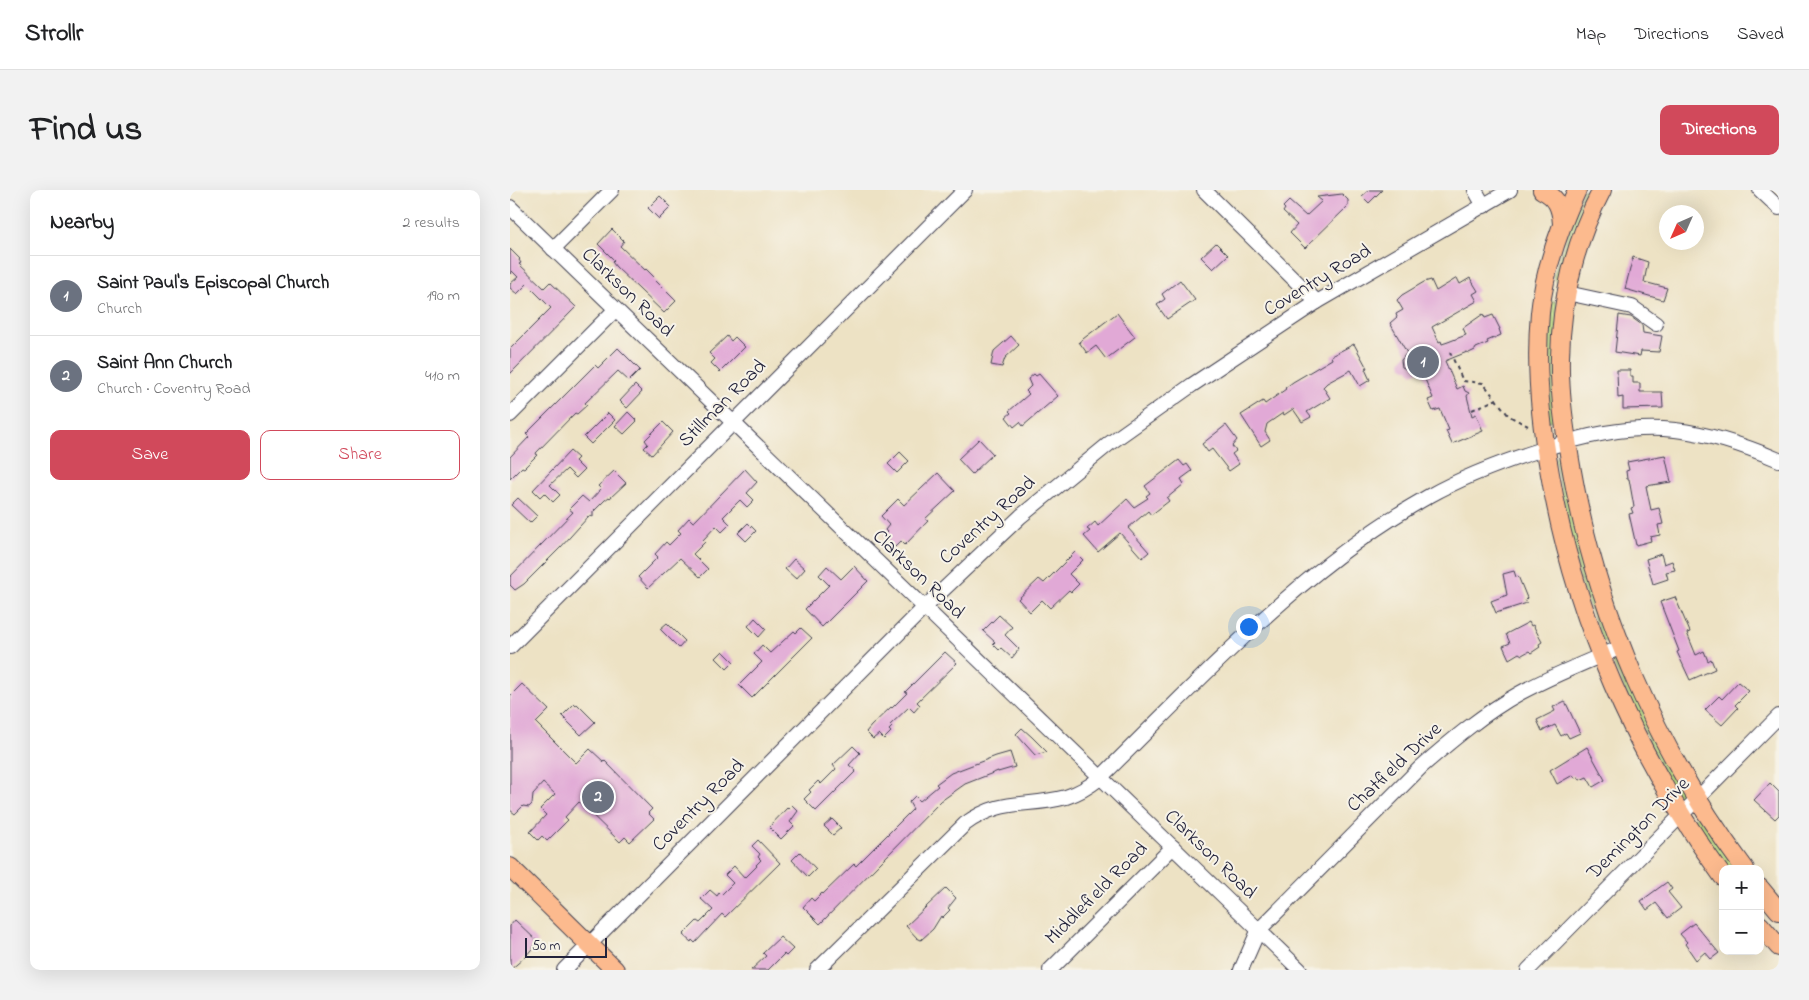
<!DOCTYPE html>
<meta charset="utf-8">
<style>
body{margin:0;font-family:"Indie Flower",sans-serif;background:#f2f2f2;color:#202124}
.controls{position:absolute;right:15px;bottom:15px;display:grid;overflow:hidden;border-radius:10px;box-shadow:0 5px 20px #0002}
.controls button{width:45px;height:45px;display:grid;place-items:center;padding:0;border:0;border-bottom:1px solid #e0e0e0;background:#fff;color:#202124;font:25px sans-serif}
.compass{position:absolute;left:1149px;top:15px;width:45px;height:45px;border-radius:50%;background:#fff;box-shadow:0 5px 20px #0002;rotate:225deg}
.scale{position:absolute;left:15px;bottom:12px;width:82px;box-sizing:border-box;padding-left:5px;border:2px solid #22223b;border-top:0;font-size:14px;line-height:18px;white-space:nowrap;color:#22223b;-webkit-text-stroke:4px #f7f3e8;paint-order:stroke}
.you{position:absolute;left:738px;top:436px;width:18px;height:18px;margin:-12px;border:4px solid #fff;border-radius:50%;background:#1a73e8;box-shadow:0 0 0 8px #1a73e833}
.badge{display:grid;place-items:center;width:32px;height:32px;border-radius:50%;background:#d1495b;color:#fff;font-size:16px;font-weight:700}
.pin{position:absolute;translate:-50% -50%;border:2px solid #fff;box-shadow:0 1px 5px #0006}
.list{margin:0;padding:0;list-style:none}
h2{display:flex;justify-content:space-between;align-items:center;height:65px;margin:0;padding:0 20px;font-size:21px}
h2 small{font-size:16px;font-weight:400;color:#757577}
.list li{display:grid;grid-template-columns:32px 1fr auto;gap:15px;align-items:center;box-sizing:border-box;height:80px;padding:0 20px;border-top:1px solid #e0e0e0}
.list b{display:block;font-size:19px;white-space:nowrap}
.list p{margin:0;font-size:16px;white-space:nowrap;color:#757577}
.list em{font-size:16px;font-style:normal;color:#757577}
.actions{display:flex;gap:10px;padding:15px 20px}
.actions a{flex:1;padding:11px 0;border:1px solid #d1495b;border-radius:10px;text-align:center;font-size:18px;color:#d1495b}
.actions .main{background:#d1495b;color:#fff}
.map{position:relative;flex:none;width:1269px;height:780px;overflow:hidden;border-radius:10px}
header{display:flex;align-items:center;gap:30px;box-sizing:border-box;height:70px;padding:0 25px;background:#fff;border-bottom:1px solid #e0e0e0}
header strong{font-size:24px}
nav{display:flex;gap:28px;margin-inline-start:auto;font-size:18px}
.intro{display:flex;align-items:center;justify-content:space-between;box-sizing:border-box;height:120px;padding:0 30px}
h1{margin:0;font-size:35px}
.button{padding:12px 22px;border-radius:10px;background:#d1495b;color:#fff;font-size:18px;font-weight:700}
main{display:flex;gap:30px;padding:0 30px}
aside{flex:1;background:#fff;border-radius:10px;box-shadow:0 5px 20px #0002}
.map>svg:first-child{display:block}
.green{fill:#b9d87e;stroke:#6e7d5c}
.building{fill:#e1a9d6}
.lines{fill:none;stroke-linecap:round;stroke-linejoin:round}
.minor-casing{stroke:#403f50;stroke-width:16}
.major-casing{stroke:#403f50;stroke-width:20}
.path{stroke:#403f50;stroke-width:2;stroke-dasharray:4 4;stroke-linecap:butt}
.minor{stroke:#fff;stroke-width:14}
.major{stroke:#fcba8e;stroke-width:18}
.labels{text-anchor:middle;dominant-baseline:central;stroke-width:4;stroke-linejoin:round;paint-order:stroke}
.street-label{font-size:20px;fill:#22223b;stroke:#f7f3e8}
</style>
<header>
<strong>Strollr</strong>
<nav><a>Map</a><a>Directions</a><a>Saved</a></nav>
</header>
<div class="intro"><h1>Find us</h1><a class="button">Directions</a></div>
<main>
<aside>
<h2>Nearby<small>2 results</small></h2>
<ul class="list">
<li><span class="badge" style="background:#6b7280">1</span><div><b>Saint Paul's Episcopal Church</b><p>Church</p></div><em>190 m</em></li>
<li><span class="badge" style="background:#6b7280">2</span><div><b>Saint Ann Church</b><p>Church · Coventry Road</p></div><em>410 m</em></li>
</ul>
<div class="actions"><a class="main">Save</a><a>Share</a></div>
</aside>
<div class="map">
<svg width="1269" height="780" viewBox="0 0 1269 780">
<rect width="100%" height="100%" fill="#f7f3e8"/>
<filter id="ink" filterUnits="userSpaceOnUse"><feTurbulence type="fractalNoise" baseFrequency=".02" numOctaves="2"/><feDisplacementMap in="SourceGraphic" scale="10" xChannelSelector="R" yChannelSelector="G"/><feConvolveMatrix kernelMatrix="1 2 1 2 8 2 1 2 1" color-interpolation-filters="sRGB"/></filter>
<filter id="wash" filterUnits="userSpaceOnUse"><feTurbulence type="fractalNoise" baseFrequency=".0096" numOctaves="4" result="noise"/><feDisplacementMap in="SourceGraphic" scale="20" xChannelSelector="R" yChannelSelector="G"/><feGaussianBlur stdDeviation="1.12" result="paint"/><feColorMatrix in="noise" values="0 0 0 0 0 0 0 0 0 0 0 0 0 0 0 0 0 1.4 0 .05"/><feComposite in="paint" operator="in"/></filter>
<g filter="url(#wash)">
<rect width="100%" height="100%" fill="#ede2c4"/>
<!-- green -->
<g class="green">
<path d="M1073,0H1086L1053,89L1047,92L1043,87Z"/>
<path d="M1045,111L1047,114L1048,230L1037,231L1034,209L1038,115L1040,112Z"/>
<path d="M1049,266L1052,267L1100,449L1093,452L1071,395L1044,268Z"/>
<path d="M1106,469L1109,470L1177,607L1172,610L1164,607L1102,471Z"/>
<path d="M1187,626L1190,627L1228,679H1213L1183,630Z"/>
</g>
<g id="blocks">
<!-- building -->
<g class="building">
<path d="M859,0H872L859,13L852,6Z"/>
<path d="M832,4L838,10V16L795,58L780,43L787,35L773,22L775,19L773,17L779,11L796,26L812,11L807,7Z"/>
<path d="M150,6L161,17L149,29L138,18Z"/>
<path d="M102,39L114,51L110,56L135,80L136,79L144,87L143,88L166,111L154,123L106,77L102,72L104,70L88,54Z"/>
<path d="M706,53L718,65L703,79L691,67Z"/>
<path d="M0,59L10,69L9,70L11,73L9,74L34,98L40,92L66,117L0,184V159L41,118L17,94L7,104L0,98V94L8,87L2,81L0,84Z"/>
<path d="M1123,67L1138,72L1134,92L1157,98L1153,110L1115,99Z"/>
<path d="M947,88L950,94L960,88L968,101L963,104L967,111L922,137L929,152L931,151L932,154L938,152L956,145L953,138L973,124L975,128L983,125L990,139H989L991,145L977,151L978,153L966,158L965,160L959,163L957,162L935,171L947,199L953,196L955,201L959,203L957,206L962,226L966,224L973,241L942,254L936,241L939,240L930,219L923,221L918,210L923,208L911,180L902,184L899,179H896L892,177L891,170L897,163L880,133L887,127L886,124L893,120L887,110L892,105L914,92L921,90L926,101Z"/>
<path d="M670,90L685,110L657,129L647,115L655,109L652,104Z"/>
<path d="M607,123L625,147L596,169L586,156L577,163L569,152Z"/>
<path d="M1109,125L1121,127L1132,135L1133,143L1152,146L1149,162L1131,161L1130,166L1105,162Z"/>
<path d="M217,146L221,151L225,147L235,157L210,182L201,173L205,169L199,163Z"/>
<path d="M501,146L509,155L495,168L492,177L481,175L484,161Z"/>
<path d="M844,154L857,178L855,179L860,190L850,196L841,180L817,193L813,197L820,208L797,222L801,227L792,232L783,219L774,225L773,223L757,234L755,242L760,250L751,256L731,225L753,211L755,214L776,199L775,198L783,192L822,169L821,166Z"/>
<path d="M108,158L130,180L119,191L108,181L75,213L77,215L67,224L65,223L26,263L27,265L14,278L12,277L0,289V267L19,247L16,244L85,175L88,178Z"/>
<path d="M1107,180H1120V186H1123V193H1130V202H1152L1153,218L1113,219V207L1108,208Z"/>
<path d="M524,184L526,186L529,184L548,206L513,236L510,232L504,237L496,227L501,223L499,221L519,204L516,201L521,196L518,189Z"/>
<path d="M125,195L132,202L117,218L110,211Z"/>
<path d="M118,222L127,231L114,244L105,236Z"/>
<path d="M98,223L105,230L81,254L74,247Z"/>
<path d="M153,232L163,242L142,265L134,258L138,254L135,250Z"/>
<path d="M716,235L727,250L722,256L726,261L722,264L729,274L719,281L702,259L698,262L692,254Z"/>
<path d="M469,249L483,264L462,284L448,269Z"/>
<path d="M60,261L68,268L65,271L74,280L66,288L57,279L40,295L50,305L43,312L34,303L30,307L23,300Z"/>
<path d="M390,262L399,271L387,283L378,274Z"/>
<path d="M1155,265L1161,292L1136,296L1141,320L1149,318L1153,334L1148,335L1150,345L1140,347L1141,351L1126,355L1119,324L1123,323L1121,318L1124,317L1119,289H1117L1116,281L1119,280L1117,272Z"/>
<path d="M669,270L674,276L677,274L682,281L671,289L674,294L657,308L659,311L641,325L638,321L618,338L639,362L632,368L610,343L588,362L574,346L580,341L577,339L585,332L588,336L617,309L624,317L638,308L636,306L640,303L635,296Z"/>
<path d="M235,279L247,292L237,303L244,310L237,317L230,310L213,327L220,334L212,342L206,336L193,350L195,352L183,364L198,379L190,387L170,368L138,398L128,387L148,367L145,364L156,352L159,355L171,343L168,340L179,328L183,332L185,331Z"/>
<path d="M104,281L116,293L100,308L99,307L95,310L83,322V327L79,326L51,357L14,394L5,400L0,395V387L63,322L59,319L72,306L79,312L91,299L88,296Z"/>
<path d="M428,283L445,301L415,329L418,331L395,355L391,351L385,357L373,346L377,342L375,340L379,335L371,326L388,309L394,315Z"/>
<path d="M8,308L27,326L20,333L1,315Z"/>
<path d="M238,333L246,341L236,351L228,343Z"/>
<path d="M565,362L573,370L559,384L569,394L561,402L559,400L540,418L532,410L520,422L508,409L529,389L534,393Z"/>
<path d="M1151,364L1154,374L1162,371L1165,380L1156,382L1158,389L1143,394L1136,369Z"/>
<path d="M284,369L295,379L286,389L275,379Z"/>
<path d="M317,376L331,389L344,376L358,391L312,437L295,419L319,395L309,385Z"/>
<path d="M1004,381L1006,387L1008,386L1017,408L1015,410L1017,413L986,423L981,411L997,405L993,384Z"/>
<path d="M1165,407L1180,442L1177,443L1186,465L1194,461L1198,471L1201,469L1205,479L1180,490L1167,462L1169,461L1150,412Z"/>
<path d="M489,425L502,437L495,445L509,459L502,468L491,458L489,460L483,454L485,452L473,441Z"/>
<path d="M245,428L256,439L249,447L238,436Z"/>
<path d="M1019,432L1021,436L1023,435L1032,452L1029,454L1030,457L1021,463L1019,461L1012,465L1009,463L999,469L993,456L1000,453L996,444Z"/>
<path d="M157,433L175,451L169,458L150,439Z"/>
<path d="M291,438L302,448L242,508L229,495L252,472L244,464L252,455L260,463L284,441L286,443Z"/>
<path d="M213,461L224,472L217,479L206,468Z"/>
<path d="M435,462L447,473L407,512L410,515L404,522L399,517L380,535L382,537L379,540L381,542L374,549L369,544L363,549L356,542L361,536L381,517L382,518L397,503L395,502Z"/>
<path d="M1228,492L1239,501L1225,515L1228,518L1212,535L1195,520L1209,506L1212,509Z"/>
<path d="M12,494L39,520L26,533L66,573L80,559L94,572L95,571L142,619L138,623L144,629L120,652L115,647L110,652L69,612L55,627L58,630L37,651L32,646L28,650L20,642L36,625L30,619L45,604L33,593L23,604L22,614L19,617L13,616L5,624L0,620V506Z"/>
<path d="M1055,511L1070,543L1059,548L1056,543L1051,546L1045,535L1032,541L1027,530L1045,521L1043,517Z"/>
<path d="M64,514L66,516L67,514L85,532L71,545L52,526Z"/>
<path d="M512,538L522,547L537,562L525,565L506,544Z"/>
<path d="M343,556L350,563L339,575L346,581L306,621L294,609L301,602L299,600L308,591L311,594L326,579L323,575Z"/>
<path d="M1077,557L1095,590L1083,597L1077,587L1070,590L1068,587L1065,588L1063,585L1047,594L1040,580Z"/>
<path d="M500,562L505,577L488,582V581L455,594L431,611L310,734L293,717L301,708L304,711L312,703L313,704L344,674L346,676L403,619L399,612L405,606L410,611L428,596L426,594L441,583L486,566Z"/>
<path d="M1260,593L1269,602V625L1265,629L1244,610Z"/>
<path d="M282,615L288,621L280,632L284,636L271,649L259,637L277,618L278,619Z"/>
<path d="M322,629L331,638L323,645L314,636Z"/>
<path d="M248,650L270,673L215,727L212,724L185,753L182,750L181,752L173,745L187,731L190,733L203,720L191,709L200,700L207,706L209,703L211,705L223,693L215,685L224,676L235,688L247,676L246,675L251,670L248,667L250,664L242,656Z"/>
<path d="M290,662L306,679L298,687L282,670Z"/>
<path d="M1157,692L1162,699L1158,702L1171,718L1158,728L1146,713L1137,720L1131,711Z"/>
<path d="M436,698L446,708L438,718L440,720L432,728L431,726L423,739L411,750L407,748L396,736Z"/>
<path d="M5,730L28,752L14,768L0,780V736Z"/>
<path d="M1184,733L1209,763L1201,769L1195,762L1186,770L1175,754L1177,752L1170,744Z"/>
<path d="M270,747L283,759L276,766L274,764L258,780H241L256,766L253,763Z"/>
</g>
</g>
</g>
<g filter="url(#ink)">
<use href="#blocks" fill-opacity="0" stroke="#403f50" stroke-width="1"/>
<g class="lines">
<!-- minor casing -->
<g class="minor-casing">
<g id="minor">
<path d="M694,0L807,112"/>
<path d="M965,0L974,16"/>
<path d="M1250,0L1269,18"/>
<path d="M0,17L790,780"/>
<path d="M43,59L102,0"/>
<path d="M1057,103L1122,117L1146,134"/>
<path d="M0,225L105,120"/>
<path d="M0,457L455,0"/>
<path d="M54,780L414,418L511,326L600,253L682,195L807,112L1000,0"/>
<path d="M307,780L455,634C492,607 516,618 556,607C569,603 580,596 590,588C693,487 792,377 919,306C953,287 990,273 1027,261C1072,246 1118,235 1165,240C1201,244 1236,256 1269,270"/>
<path d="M540,780L663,657"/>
<path d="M731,780L749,739L752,737L911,577C942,550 974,523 1010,503C1043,485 1078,471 1112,457"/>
<path d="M1018,780L1269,526"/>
</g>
</g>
<!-- major casing -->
<g class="major-casing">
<g id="major">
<path d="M1032,0C1047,7 1051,18 1052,34"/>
<path d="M1067,0C1049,39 1034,80 1030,123C1025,177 1030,230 1040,284C1065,430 1126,567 1213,687"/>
<path d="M1092,0C1065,51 1051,110 1050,167C1049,204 1055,240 1061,276C1086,421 1147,561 1235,679"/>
<path d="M0,677L105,780"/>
<path d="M1250,698L1269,721"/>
<path d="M1250,735L1269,757"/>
</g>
</g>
<!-- path -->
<g class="path">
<path d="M940,162L953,191L973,193L999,226L1018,236"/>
<path d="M962,220L987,209"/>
</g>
<!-- minor -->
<use href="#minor" class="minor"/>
<!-- major -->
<use href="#major" class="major"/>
</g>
</g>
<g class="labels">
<!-- street labels -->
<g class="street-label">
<text transform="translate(808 91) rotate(-31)">Coventry Road</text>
<text transform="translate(117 103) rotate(44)">Clarkson Road</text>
<text transform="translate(213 214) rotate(-45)">Stillman Road</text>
<text transform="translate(478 331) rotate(-42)">Coventry Road</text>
<text transform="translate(408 385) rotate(44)">Clarkson Road</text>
<text transform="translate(885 578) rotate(-43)">Chatfield Drive</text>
<text transform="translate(189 616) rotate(-45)">Coventry Road</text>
<text transform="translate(1129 639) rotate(-45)">Demington Drive</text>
<text transform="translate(700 665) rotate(44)">Clarkson Road</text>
<text transform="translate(587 704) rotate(-45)">Middlefield Road</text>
</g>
</g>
</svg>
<div class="controls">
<button>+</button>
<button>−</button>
</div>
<svg class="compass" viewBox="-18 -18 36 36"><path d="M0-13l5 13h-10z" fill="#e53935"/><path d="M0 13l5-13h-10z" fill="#757577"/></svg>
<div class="scale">50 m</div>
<div class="you"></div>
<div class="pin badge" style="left:913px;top:172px;background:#6b7280">1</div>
<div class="pin badge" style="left:88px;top:607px;background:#6b7280">2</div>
</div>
</main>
